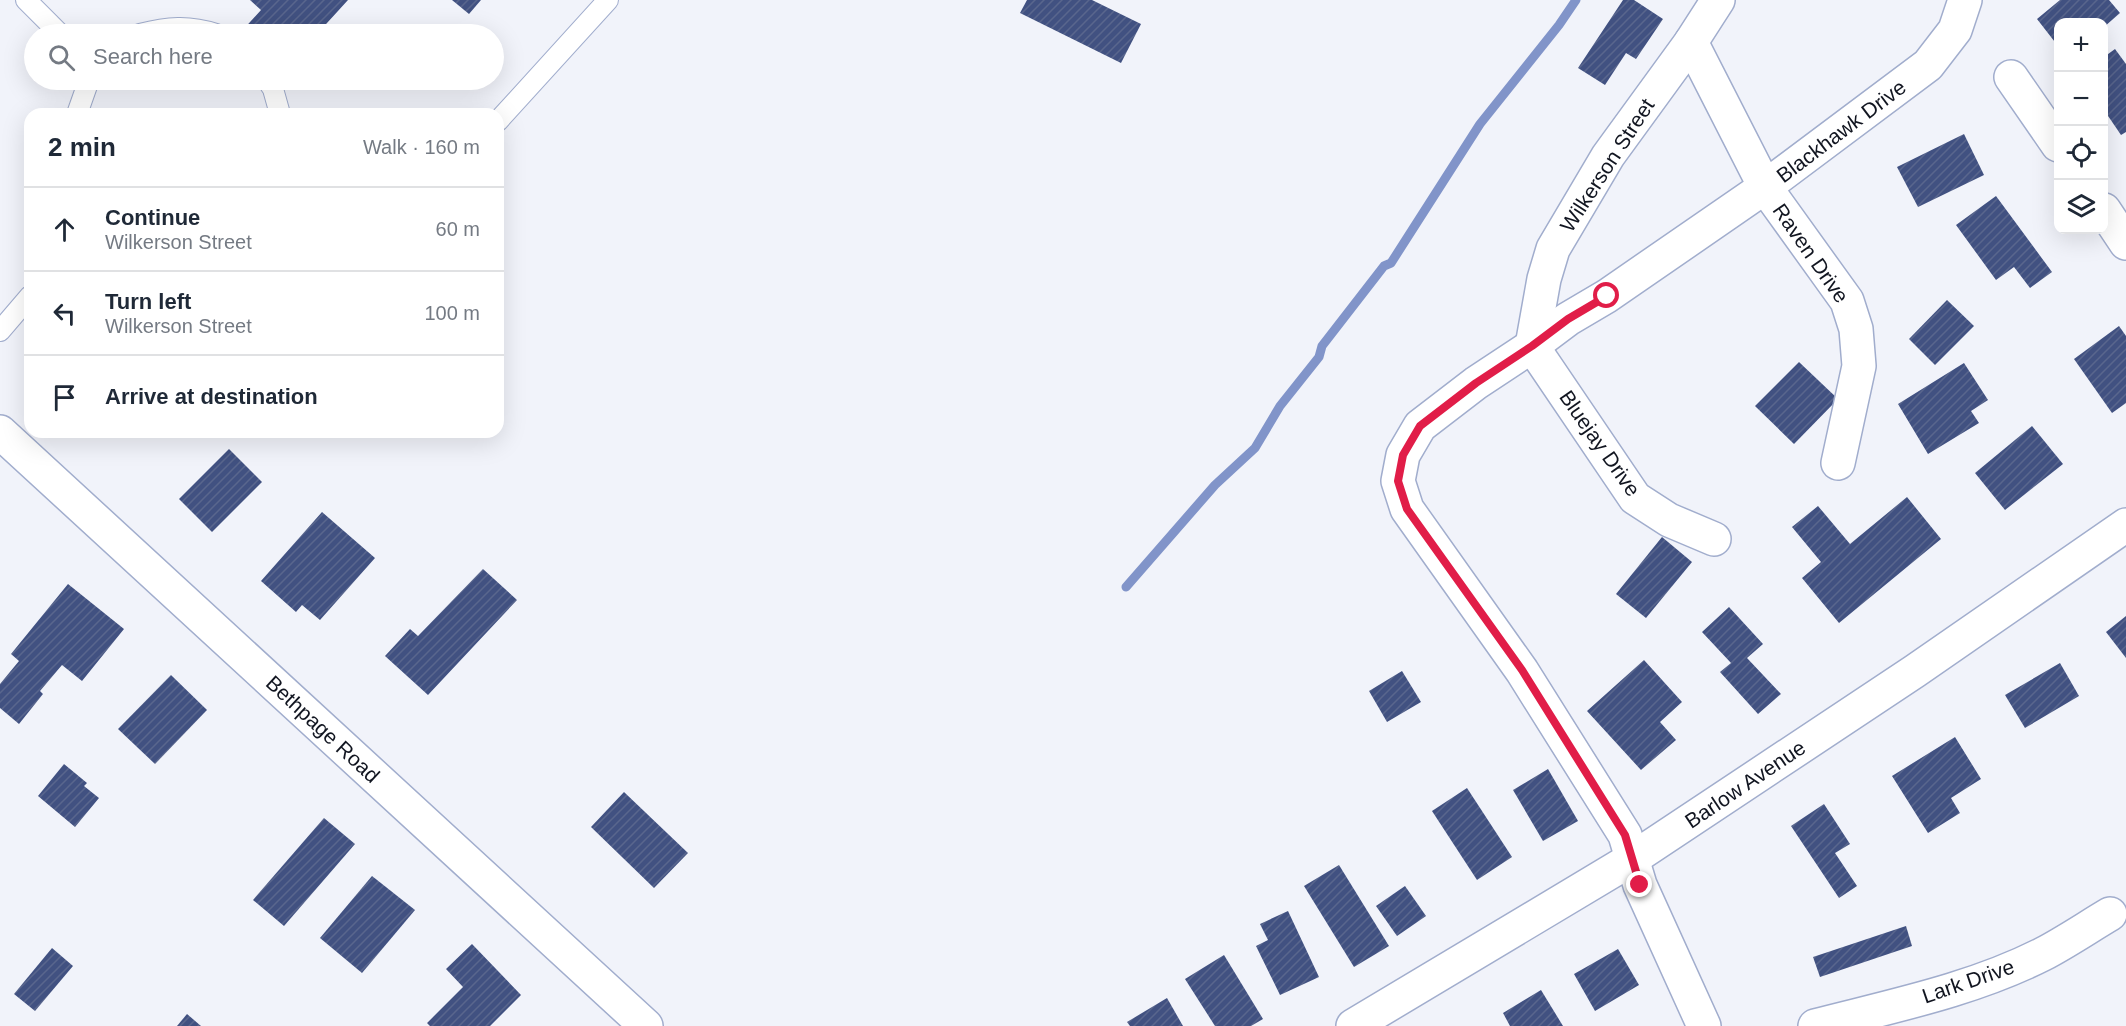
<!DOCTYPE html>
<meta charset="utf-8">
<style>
body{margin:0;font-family:Helvetica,sans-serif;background:#f2f2f3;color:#1f2937}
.controls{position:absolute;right:18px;top:18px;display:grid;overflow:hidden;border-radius:12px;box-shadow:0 6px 24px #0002}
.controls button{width:54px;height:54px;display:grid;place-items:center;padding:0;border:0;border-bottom:2px solid #e0e1e3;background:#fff;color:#1f2937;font:30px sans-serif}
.stop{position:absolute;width:18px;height:18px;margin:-14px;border:4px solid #e11d48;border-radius:50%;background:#fff}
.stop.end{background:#e11d48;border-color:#fff;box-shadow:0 2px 6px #0008}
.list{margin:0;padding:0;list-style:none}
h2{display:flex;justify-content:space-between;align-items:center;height:78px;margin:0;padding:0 24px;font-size:26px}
h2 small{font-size:20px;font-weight:400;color:#747a83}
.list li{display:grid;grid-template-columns:39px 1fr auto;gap:18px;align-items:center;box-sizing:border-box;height:84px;padding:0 24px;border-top:2px solid #e0e1e3}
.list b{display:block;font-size:22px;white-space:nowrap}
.list p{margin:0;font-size:20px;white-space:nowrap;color:#747a83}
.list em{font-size:20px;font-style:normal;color:#747a83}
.icon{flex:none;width:33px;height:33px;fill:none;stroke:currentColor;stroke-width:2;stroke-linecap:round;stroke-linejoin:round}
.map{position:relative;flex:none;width:2126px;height:1026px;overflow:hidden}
.search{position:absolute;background:#fff;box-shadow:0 6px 24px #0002;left:24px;top:24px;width:480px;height:66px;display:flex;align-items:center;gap:15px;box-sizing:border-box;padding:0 21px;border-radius:33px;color:#747a83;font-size:22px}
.panel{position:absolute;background:#fff;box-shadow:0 6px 24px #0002;left:24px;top:108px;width:480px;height:330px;border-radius:18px}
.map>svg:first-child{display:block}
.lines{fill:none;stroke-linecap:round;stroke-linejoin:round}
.stream{stroke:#8194c9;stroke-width:9}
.building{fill:url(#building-hatch)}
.lane-casing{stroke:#a1adcd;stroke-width:22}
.street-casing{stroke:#a1adcd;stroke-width:36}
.secondary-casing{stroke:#a1adcd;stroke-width:36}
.lane{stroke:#fff;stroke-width:20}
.street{stroke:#fff;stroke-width:33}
.secondary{stroke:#fff;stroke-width:33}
.route{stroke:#e11d48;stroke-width:8}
.labels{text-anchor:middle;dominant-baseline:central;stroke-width:6;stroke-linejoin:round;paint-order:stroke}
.street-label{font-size:21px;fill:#111520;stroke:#fff}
</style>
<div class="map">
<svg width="2126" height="1026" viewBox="0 0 2126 1026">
<defs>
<pattern id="building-hatch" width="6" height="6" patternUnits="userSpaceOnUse" patternTransform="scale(1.5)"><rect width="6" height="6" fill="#415181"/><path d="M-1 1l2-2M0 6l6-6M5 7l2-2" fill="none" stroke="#59668d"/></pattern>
</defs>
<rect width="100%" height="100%" fill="#f1f3fa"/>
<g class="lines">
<!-- stream -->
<path class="stream" d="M1126,587L1215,485L1255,448L1280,406L1319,357L1322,346L1384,266L1391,263L1480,124L1559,25L1576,0"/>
</g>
<!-- building -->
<g class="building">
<path d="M250,0H348L317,34H239L261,10Z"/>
<path d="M452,0H481L469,14Z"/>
<path d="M1027,0H1092L1141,24L1121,63L1020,13Z"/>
<path d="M1623,0H1634L1663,19L1636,59L1626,53L1605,85L1578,68Z"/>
<path d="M2060,0H2109L2120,13L2104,27V22H2058V46L2037,19Z"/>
<path d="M2115,49L2126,64V132L2121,135L2104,110V57Z"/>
<path d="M1964,134L1984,175L1918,207L1897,167Z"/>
<path d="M1996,196L2052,272L2030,288L2014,267L1996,280L1956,225Z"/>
<path d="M1947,300L1974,326L1935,365L1909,339Z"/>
<path d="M2119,326L2126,336V403L2112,413L2074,359Z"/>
<path d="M1799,362L1838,399L1794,444L1755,406Z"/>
<path d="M1964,363L1988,400L1971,411L1979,423L1928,454L1898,404Z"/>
<path d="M2032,426L2063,464L2005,510L1975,473Z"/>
<path d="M229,449L262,482L212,532L179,499Z"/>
<path d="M1907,497L1941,539L1839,623L1802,578L1821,562L1792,527L1818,506L1850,544Z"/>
<path d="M322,512L375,558L320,620L302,605L296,612L261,581Z"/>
<path d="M1662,537L1692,562L1646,618L1616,594Z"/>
<path d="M483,569L517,600L428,695L385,656L410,629L418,636Z"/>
<path d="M68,584L124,629L82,681L62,665L40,691L43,694L19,724L0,708V684L19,661L11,654Z"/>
<path d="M1729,607L1763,644L1747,658L1781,694L1758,714L1720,672L1731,663L1702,632Z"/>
<path d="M2126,616V658L2106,632Z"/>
<path d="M1644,660L1682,702L1660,722L1676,740L1641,770L1587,711Z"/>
<path d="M2060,663L2079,696L2025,728L2005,695Z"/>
<path d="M1402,671L1421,702L1387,722L1369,691Z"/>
<path d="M171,675L207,710L155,764L118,729Z"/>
<path d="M1955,737L1981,779L1951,798L1960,813L1928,833L1892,776Z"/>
<path d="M64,764L87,783L84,786L99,798L75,827L38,796Z"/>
<path d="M1548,769L1578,821L1543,841L1513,790Z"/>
<path d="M1467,788L1512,857L1477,880L1432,811Z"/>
<path d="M624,792L688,853L654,888L591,827Z"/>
<path d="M1824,804L1850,844L1835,853L1857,886L1839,898L1791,826Z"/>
<path d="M324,818L355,844L284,926L253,900Z"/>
<path d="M1339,865L1389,946L1354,967L1304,886Z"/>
<path d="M372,876L415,910L362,973L320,938Z"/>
<path d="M1405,886L1426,916L1397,936L1376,906Z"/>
<path d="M1288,911L1319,977L1280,995L1256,946L1268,940L1260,924Z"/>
<path d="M1906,926L1912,946L1820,977L1813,957Z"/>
<path d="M472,944L521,995L490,1026H430L427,1023L463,987L446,969Z"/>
<path d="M52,948L73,966L35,1011L14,994Z"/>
<path d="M1618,949L1639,985L1595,1011L1574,974Z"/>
<path d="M1224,955L1263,1019L1251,1026H1215L1185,979Z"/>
<path d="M1541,990L1563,1026H1510L1503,1013Z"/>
<path d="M1167,998L1183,1026H1130L1127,1022Z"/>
<path d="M187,1014L201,1026H177Z"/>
</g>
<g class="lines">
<!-- lane casing -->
<g class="lane-casing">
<g id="lane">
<path d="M26,0L60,34"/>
<path d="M140,34C167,27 189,25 216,34"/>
<path d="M267,80L273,89L280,114"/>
<path d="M77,114L89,80"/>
<path d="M498,121L608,0"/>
<path d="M0,331L30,296"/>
</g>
</g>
<!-- street casing -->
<g class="street-casing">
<g id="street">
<path d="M1691,42L1765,187L1847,301L1856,329L1859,366L1838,463"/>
<path d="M2011,77L2058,145"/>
<path d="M2104,210L2126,243"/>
<path d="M1714,539L1669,520L1635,498L1532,346L1544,279L1553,249L1608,156L1691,42L1718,0"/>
<path d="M1353,1026L1632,859L1915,671L2126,525"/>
<path d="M1704,1026L1640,885L1625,835L1522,671L1407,509L1398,481L1403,455L1420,426L1476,383L1532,346L1568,319L1607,296L1765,187L1928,65L1955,30L1965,0"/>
<path d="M1815,1026C1892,1006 1972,990 2043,954C2066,942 2088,927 2110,914"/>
</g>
</g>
<!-- secondary casing -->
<g class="secondary-casing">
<path id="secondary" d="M0,432L646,1026"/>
</g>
<!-- lane -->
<use href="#lane" class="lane"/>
<!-- street -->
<use href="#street" class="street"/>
<!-- secondary -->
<use href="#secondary" class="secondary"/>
</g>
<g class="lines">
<!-- route -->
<path class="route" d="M1607,296L1568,319L1532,346L1476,383L1420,426L1403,455L1398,481L1407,509L1522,670L1625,835L1640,885"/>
</g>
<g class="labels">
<!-- street labels -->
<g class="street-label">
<text transform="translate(1841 131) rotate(-37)">Blackhawk Drive</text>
<text transform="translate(1607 165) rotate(-57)">Wilkerson Street</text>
<text transform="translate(1811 253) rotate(55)">Raven Drive</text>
<text transform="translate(1600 443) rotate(55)">Bluejay Drive</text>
<text transform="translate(323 729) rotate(43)">Bethpage Road</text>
<text transform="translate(1745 784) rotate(-34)">Barlow Avenue</text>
<text transform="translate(1968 981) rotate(-19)">Lark Drive</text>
</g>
</g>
</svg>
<div class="controls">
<button>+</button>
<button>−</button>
<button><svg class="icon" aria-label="locate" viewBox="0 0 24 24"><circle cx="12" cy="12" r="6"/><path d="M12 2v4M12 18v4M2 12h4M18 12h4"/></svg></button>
<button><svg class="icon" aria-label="layers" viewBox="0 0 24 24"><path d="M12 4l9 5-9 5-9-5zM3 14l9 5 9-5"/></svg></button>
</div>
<div class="stop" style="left:1607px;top:296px"></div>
<div class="stop end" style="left:1640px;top:885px"></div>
<div class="search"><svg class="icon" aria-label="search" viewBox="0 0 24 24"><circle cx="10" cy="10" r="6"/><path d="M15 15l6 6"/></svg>Search here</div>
<section class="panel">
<h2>2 min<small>Walk · 160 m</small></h2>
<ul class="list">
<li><svg class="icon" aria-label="ahead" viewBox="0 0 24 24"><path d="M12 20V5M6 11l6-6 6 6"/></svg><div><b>Continue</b><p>Wilkerson Street</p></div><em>60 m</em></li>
<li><svg class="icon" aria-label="left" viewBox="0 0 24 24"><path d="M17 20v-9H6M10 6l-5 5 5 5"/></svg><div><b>Turn left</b><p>Wilkerson Street</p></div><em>100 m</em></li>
<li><svg class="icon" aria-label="arrive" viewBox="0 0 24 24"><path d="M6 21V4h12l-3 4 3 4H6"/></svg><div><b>Arrive at destination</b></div></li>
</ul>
</section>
</div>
